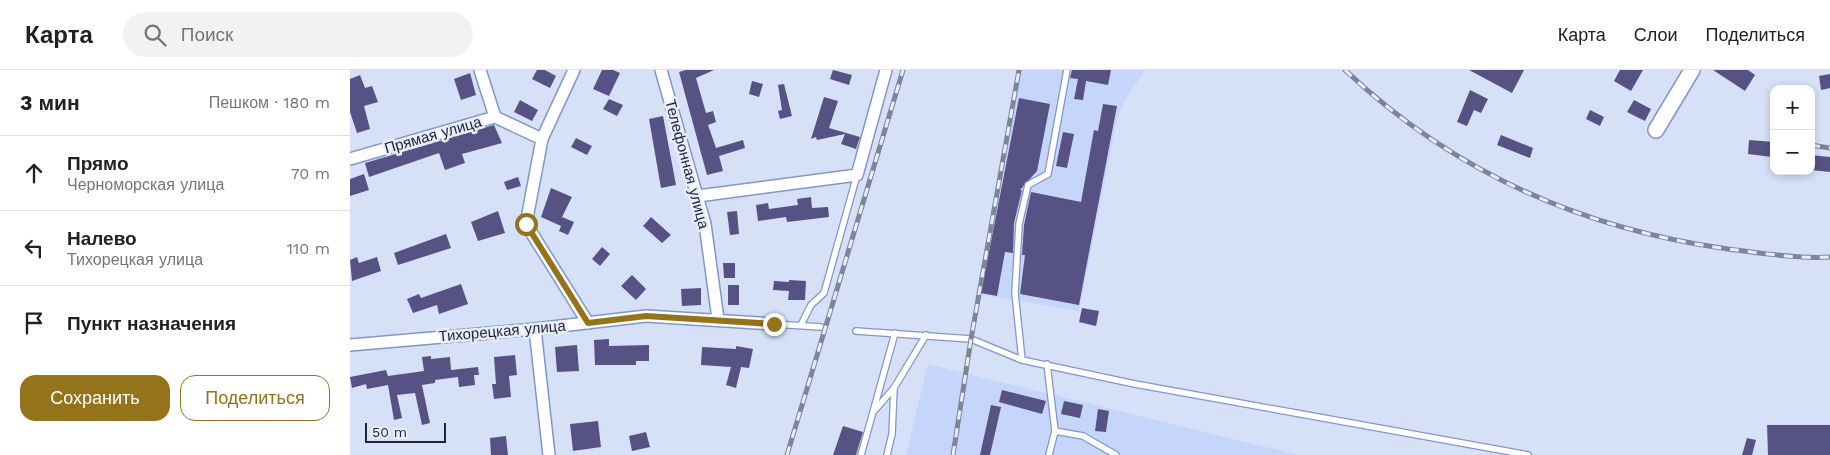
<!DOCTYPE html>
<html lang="ru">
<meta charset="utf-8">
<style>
body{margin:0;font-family:"Work Sans",sans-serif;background:#f2f2f2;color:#202124}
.controls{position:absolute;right:15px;top:15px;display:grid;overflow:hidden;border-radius:10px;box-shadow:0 2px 8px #0003}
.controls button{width:45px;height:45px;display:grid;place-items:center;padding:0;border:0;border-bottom:1px solid #e0e0e0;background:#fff;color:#202124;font:25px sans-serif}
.scale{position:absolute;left:15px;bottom:12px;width:81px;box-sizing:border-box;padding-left:5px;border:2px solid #1c2438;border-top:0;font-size:14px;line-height:18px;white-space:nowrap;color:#1c2438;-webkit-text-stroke:4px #e8edf8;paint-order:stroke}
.stop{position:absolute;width:15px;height:15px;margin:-11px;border:4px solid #95731b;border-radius:50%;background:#fff}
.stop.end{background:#95731b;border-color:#fff;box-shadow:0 1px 5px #0008}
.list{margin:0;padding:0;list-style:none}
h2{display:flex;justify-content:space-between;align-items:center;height:65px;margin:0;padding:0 20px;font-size:21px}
h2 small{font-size:16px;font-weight:400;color:#757577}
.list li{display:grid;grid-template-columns:32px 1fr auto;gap:15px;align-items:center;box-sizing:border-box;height:75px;padding:0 20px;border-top:1px solid #e0e0e0}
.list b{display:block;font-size:19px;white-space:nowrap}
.list p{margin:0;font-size:16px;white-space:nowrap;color:#757577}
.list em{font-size:16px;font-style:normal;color:#757577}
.actions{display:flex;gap:10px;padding:15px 20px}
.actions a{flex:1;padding:11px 0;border:1px solid #95731b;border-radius:15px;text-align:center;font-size:18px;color:#95731b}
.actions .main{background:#95731b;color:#fff}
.icon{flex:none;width:28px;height:28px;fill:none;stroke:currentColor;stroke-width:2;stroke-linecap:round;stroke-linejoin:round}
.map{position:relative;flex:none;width:1480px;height:385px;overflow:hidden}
header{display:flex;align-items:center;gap:30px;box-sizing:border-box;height:70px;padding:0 25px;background:#fff;border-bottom:1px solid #e0e0e0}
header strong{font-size:24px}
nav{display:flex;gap:28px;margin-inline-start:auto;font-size:18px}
.search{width:350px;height:45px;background:#f2f2f2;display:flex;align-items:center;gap:12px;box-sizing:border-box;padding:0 18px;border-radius:28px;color:#757577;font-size:19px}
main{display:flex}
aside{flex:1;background:#fff}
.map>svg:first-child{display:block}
.built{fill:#c6d6fa}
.building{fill:#565384}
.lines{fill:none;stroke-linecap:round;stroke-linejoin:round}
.lane-casing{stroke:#8197c9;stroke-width:8}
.street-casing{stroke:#8197c9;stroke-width:14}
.secondary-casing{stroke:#8197c9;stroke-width:18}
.lane{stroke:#fff;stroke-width:5.5}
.street{stroke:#fff;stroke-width:11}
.secondary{stroke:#fff;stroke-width:15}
.rail-casing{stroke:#7c859a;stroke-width:5}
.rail{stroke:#e8edf8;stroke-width:3;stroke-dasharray:9;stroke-linecap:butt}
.route{stroke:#95731b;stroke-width:6}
.labels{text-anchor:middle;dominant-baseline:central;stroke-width:5;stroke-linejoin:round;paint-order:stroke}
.street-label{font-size:15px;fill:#1c2438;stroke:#e8edf8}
</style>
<header>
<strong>Карта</strong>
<div class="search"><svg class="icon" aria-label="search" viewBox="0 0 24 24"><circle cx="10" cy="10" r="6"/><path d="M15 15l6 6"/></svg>Поиск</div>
<nav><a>Карта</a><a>Слои</a><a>Поделиться</a></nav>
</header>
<main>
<aside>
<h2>3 мин<small>Пешком · 180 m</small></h2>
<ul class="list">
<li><svg class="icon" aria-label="ahead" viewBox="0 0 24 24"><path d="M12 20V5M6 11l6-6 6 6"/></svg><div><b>Прямо</b><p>Черноморская улица</p></div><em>70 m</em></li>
<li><svg class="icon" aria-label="left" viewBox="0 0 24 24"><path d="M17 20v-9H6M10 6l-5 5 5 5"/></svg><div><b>Налево</b><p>Тихорецкая улица</p></div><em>110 m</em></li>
<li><svg class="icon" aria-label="arrive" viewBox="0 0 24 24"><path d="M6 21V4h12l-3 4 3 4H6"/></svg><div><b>Пункт назначения</b></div></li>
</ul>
<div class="actions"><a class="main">Сохранить</a><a>Поделиться</a></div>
</aside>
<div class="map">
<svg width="1480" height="385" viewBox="0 0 1480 385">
<rect width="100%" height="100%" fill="#d6e0f6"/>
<!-- built -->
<g class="built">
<path d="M671,0H795L773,33L766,54L729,241L629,224Z"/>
<path d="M578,294L948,385H556Z"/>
</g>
<!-- building -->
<g class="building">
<path d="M187,0H195L206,6L200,18L182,9Z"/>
<path d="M252,0H263L270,3L259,26L243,19Z"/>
<path d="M336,0H364L346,8L356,43L363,41L366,52L358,55L366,78L393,70L395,78L369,86L373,101L357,105L329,2Z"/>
<path d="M483,0L502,5L499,15L480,9Z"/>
<path d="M722,0H761L758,15L736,11L733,30L724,29L728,9L720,8Z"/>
<path d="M1119,0H1174L1162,23Z"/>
<path d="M1270,0H1293L1281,21L1264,11Z"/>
<path d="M1363,0H1398L1405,5L1395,21Z"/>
<path d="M120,3L126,25L111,30L104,9Z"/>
<path d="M1480,4V18L1471,20L1469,6Z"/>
<path d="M10,5L15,18L22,16L28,32L14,36L20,59L7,63L0,42V9Z"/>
<path d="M402,11L413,14L409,27L399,24Z"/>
<path d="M434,14L442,46L430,49L428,41L432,40L428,15Z"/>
<path d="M1120,20L1138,29L1131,43L1124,40L1117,56L1107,52Z"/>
<path d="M474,27L488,31L479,58L510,67L506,79L491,74L495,64L467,70L466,67L461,69Z"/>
<path d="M669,28L700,34L687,101L670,120H672L664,153L663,183L655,182L647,226L631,223Z"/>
<path d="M259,29L273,35L267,46L253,39Z"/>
<path d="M170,30L188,40L182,51L164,42Z"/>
<path d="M1284,30L1301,39L1295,51L1277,42Z"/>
<path d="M753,34L767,36L729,235L670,224L675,185H672L674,155L681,122L731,132L744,60L748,61Z"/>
<path d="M1240,40L1254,47L1250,56L1236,49Z"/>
<path d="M313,46L326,115L311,118L299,49Z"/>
<path d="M144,55L152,73L112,84L115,93L95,100L89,83L19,107L15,93Z"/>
<path d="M713,62L724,64L717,98L706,96Z"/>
<path d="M1151,65L1183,78L1180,88L1147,75Z"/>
<path d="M226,68L242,76L237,85L221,77Z"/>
<path d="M1399,70L1424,72L1422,87L1398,84Z"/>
<path d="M1461,85L1480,87V102L1461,100Z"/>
<path d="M14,104L19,120L0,126V109Z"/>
<path d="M168,107L171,116L157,120L154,112Z"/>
<path d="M201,118L222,127L212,147L224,152L218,165L209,161L211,156L191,147Z"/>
<path d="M461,127L462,138L478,137L479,147L437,152L436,147L408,151L406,135L418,133L419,139L448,135L447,129Z"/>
<path d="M148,141L155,163L128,171L121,152Z"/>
<path d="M387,141L389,164L380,165L377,142Z"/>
<path d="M301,147L321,165L312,173L293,156Z"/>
<path d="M96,164L101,178L48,195L44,183Z"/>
<path d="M252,177L260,184L250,196L242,189Z"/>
<path d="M7,187L9,193L27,187L31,201L2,211L0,190Z"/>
<path d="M373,193H385V208H374Z"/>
<path d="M282,205L296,219L286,230L271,216Z"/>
<path d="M439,210L456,211L455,230H438L439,221L423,220L424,211L439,212Z"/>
<path d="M111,214L118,234L89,244L87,235L63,243L57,229L69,224L71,228Z"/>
<rect x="378" y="215" width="11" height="20"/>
<path d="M351,218V235L332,236L331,219Z"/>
<path d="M732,238L749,241L746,256L729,252Z"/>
<path d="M259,269V276L299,275V291H286V295H245L244,270Z"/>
<path d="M227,275L229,301L207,302L205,277Z"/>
<path d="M386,276L403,279L399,298L391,297L386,318L376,315L381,297L351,295L352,277L386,279Z"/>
<path d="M165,285L167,305L159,306L161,327L144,329L142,314H146L144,287Z"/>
<path d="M81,286V289L100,287L101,300L128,297L129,305H124L125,315L109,317L108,307L85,310V313L72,315L80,353L72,355L65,323L47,325L52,348L44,350L38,315L17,319L16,314L2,318L0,307L36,300L38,306L74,301L72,287Z"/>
<path d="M652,320L696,331L692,344L649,332Z"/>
<path d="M714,331L733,335L730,348L711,344Z"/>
<path d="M641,335L651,337L640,385H630Z"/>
<path d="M748,339L759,341L756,362L745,361Z"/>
<path d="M248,351L251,377L223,381L220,354Z"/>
<path d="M1417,355H1480V385H1418Z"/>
<path d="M493,356L513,362L506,385H483Z"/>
<path d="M296,362L300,377L282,381L279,366Z"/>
<path d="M156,366L158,385H141L140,368Z"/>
<path d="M1397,368L1406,370L1402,385H1392Z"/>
</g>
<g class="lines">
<!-- lane casing -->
<g class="lane-casing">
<g id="lane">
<path d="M424,254L471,257"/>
<path d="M451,255L461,235L474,223L507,105"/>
<path d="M506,261L621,269L672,290L785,314L1178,385"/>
<path d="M672,290L665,223L669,154L678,115L698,104L717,0"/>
<path d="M697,294L705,361L699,385"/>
<path d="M525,340L544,318L576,265"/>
<path d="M705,361L733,366L766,385"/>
<path d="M511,385L545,263"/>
<path d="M537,385L542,364L544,318"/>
</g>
</g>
<!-- street casing -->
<g class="street-casing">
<g id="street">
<path d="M130,0L145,47"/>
<path d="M224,0L192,69L176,154L238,253"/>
<path d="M311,0L355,154L368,249"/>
<path d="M0,89L145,47L192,69"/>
<path d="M348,126L507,105L536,0"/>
<path d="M185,259L199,385"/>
<path d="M0,275L185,259L296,246L424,254"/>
</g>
</g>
<!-- secondary casing -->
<g class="secondary-casing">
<path id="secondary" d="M1306,60L1342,0"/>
</g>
<!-- lane -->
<use href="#lane" class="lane"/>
<!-- street -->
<use href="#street" class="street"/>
<!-- secondary -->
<use href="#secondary" class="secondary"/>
<!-- rail casing -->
<g class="rail-casing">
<g id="rail">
<path d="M995,0C1103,102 1232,159 1378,179C1411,183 1447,189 1480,187"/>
<path d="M1423,64H1424"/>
<path d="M1461,75L1480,78"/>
<path d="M437,385L553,0"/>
<path d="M603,385L621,269L669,0"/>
</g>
</g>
<!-- rail -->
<use href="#rail" class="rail"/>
</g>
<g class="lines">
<!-- route -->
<path class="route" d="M176,154L238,253L296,246L424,254"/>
</g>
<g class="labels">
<!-- street labels -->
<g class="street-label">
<text transform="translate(83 65) rotate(-16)">Прямая улица</text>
<text transform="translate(337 94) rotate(75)">Телефонная улица</text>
<text transform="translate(152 261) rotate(-5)">Тихорецкая улица</text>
</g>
</g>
</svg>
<div class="controls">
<button>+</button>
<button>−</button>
</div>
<div class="scale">50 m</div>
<div class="stop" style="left:176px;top:154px"></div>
<div class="stop end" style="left:424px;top:254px"></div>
</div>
</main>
